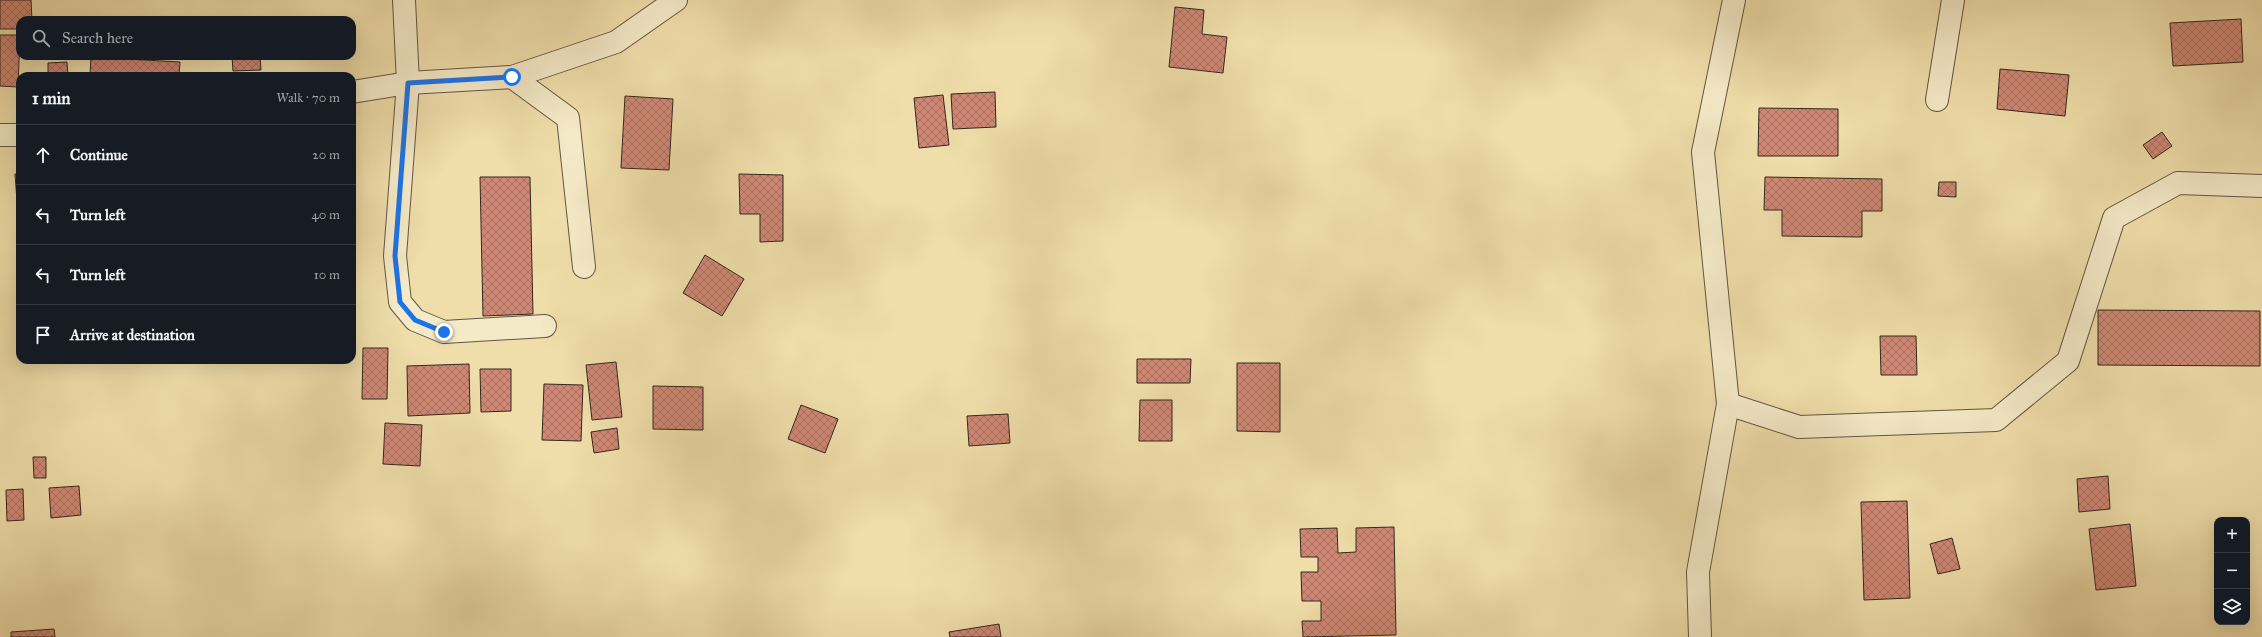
<!DOCTYPE html>
<meta charset="utf-8">
<style>
body{margin:0;font-family:"IM FELL Great Primer",serif;background:#242831;color:#f1f3f6}
.controls{position:absolute;right:12px;bottom:12px;display:grid;overflow:hidden;border-radius:8px;box-shadow:0 4px 16px #0002}
.controls button{width:36px;height:36px;display:grid;place-items:center;padding:0;border:0;border-bottom:1px solid #363941;background:#171b24;color:#f1f3f6;font:20px sans-serif}
.stop{position:absolute;width:12px;height:12px;margin:-9px;border:3px solid #1a73e8;border-radius:50%;background:#fff}
.stop.end{background:#1a73e8;border-color:#fff;box-shadow:0 1px 4px #0008}
.list{margin:0;padding:0;list-style:none}
h2{display:flex;justify-content:space-between;align-items:center;height:52px;margin:0;padding:0 16px;font-size:17px}
h2 small{font-size:13px;font-weight:400;color:#9ea1a6}
.list li{display:grid;grid-template-columns:26px 1fr auto;gap:12px;align-items:center;box-sizing:border-box;height:60px;padding:0 16px;border-top:1px solid #363941}
.list b{display:block;font-size:15px;white-space:nowrap}
.list em{font-size:13px;font-style:normal;color:#9ea1a6}
.icon{flex:none;width:22px;height:22px;fill:none;stroke:currentColor;stroke-width:2;stroke-linecap:round;stroke-linejoin:round}
.map{position:relative;flex:none;width:2262px;height:637px;overflow:hidden}
.search{position:absolute;background:#171b24;box-shadow:0 4px 16px #0002;left:16px;top:16px;width:340px;height:44px;display:flex;align-items:center;gap:10px;box-sizing:border-box;padding:0 14px;border-radius:12px;color:#9ea1a6;font-size:15px}
.panel{position:absolute;background:#171b24;box-shadow:0 4px 16px #0002;left:16px;top:72px;width:340px;height:292px;border-radius:12px}
.map>svg:first-child{display:block}
.building{fill:url(#building-cross-hatch);stroke:#33271f}
.lines{fill:none;stroke-linecap:round;stroke-linejoin:round}
.minor-casing{stroke:#625542;stroke-width:24}
.minor{stroke:#f5eac8;stroke-width:22}
.route{stroke:#1a73e8;stroke-width:5}
</style>
<div class="map">
<svg width="2262" height="637" viewBox="0 0 2262 637">
<defs>
<pattern id="building-cross-hatch" width="8" height="8" patternUnits="userSpaceOnUse"><rect width="8" height="8" fill="#cf8875"/><path d="M0 0l8 8M0 8l8-8" fill="none" stroke="#a96f5f"/></pattern>
</defs>
<rect width="100%" height="100%" fill="#efdeaa"/>
<filter id="stains"><feTurbulence type="fractalNoise" baseFrequency=".005" numOctaves="4"/><feColorMatrix values="0 0 0 0 .2 0 0 0 0 .09 0 0 0 0 .02 0 0 0 .5 -.17"/></filter>
<radialGradient id="worn" r=".72"><stop offset=".6" stop-color="#630" stop-opacity="0"/><stop offset="1" stop-color="#630" stop-opacity=".3"/></radialGradient>
<!-- building -->
<g class="building">
<path d="M0,0H31L32,20H20V29H0Z"/>
<path d="M1175,7L1204,10L1202,34L1227,37L1223,73L1169,67Z"/>
<path d="M2241,19L2243,62L2173,66L2170,23Z"/>
<path d="M0,35H20L18,87L0,86Z"/>
<path d="M232,56H260L261,70L233,71Z"/>
<path d="M91,57L180,62L179,76H90Z"/>
<path d="M67,62L68,76H48V63Z"/>
<path d="M2000,69L2069,75L2065,116L1997,109Z"/>
<path d="M995,92L996,127L953,129L951,94Z"/>
<path d="M943,95L949,145L919,148L914,98Z"/>
<path d="M625,96L673,99L669,170L621,168Z"/>
<path d="M1759,108L1838,109V156H1758Z"/>
<path d="M2162,132L2172,146L2153,159L2143,145Z"/>
<path d="M15,174H20V228H19Z"/>
<path d="M739,174L783,175V241L760,242V214H740Z"/>
<path d="M480,177H530L533,314L483,316Z"/>
<path d="M1765,177L1882,179V211H1862V237L1782,236V210H1764Z"/>
<path d="M1939,182H1956V197L1938,196Z"/>
<path d="M705,255L744,279L722,316L683,293Z"/>
<path d="M2098,310L2260,311V366L2098,365Z"/>
<path d="M1880,336H1916L1917,375H1881Z"/>
<path d="M363,348H388L387,399H362Z"/>
<path d="M1137,359H1191L1190,383H1137Z"/>
<path d="M616,362L622,417L592,420L586,365Z"/>
<path d="M1237,363H1280V432L1237,431Z"/>
<path d="M469,364L470,413L408,416L407,366Z"/>
<path d="M480,369H511V411L481,412Z"/>
<path d="M544,384L583,385L581,441L542,440Z"/>
<path d="M653,386L703,387V430L653,429Z"/>
<path d="M1140,400H1172V441H1139Z"/>
<path d="M801,405L838,419L825,453L788,439Z"/>
<path d="M1008,414L1010,443L969,446L967,416Z"/>
<path d="M385,423L422,425L420,466L383,464Z"/>
<path d="M617,428L619,449L594,453L591,432Z"/>
<path d="M33,457H46V478H34Z"/>
<path d="M2108,476L2110,509L2079,512L2077,479Z"/>
<path d="M79,486L81,515L51,518L49,488Z"/>
<path d="M23,489L24,520L7,521L6,490Z"/>
<path d="M1907,501L1910,598L1864,600L1861,502Z"/>
<path d="M2130,524L2136,586L2096,590L2089,529Z"/>
<path d="M1394,527L1396,635L1303,637L1302,621H1321V601H1302L1301,572H1318V557H1301L1300,529L1337,528L1338,553L1356,552V528Z"/>
<path d="M1952,538L1960,569L1938,574L1930,544Z"/>
<path d="M999,624L1001,637H950L949,632Z"/>
<path d="M54,629L55,637H11V632Z"/>
</g>
<g class="lines">
<!-- minor casing -->
<g class="minor-casing">
<g id="minor">
<path d="M404,0L408,83L395,256L400,302L415,320L444,332L545,326"/>
<path d="M512,77L568,118L584,267"/>
<path d="M352,92L408,83L512,77L616,42L676,0"/>
<path d="M1937,100L1953,0"/>
<path d="M0,135H20"/>
<path d="M1728,404L1799,427L1996,420L2068,361L2114,218L2178,183L2262,186"/>
<path d="M1700,637L1698,572L1728,404L1703,152L1734,0"/>
</g>
</g>
<!-- minor -->
<use href="#minor" class="minor"/>
</g>
<g class="lines">
<!-- route -->
<path class="route" d="M444,332L415,320L400,302L395,256L408,83L512,77"/>
</g>
<rect width="100%" height="100%" filter="url(#stains)"/>
<rect width="100%" height="100%" fill="url(#worn)"/>
</svg>
<div class="controls">
<button>+</button>
<button>−</button>
<button><svg class="icon" aria-label="layers" viewBox="0 0 24 24"><path d="M12 4l9 5-9 5-9-5zM3 14l9 5 9-5"/></svg></button>
</div>
<div class="stop" style="left:512px;top:77px"></div>
<div class="stop end" style="left:444px;top:332px"></div>
<div class="search"><svg class="icon" aria-label="search" viewBox="0 0 24 24"><circle cx="10" cy="10" r="6"/><path d="M15 15l6 6"/></svg>Search here</div>
<section class="panel">
<h2>1 min<small>Walk · 70 m</small></h2>
<ul class="list">
<li><svg class="icon" aria-label="ahead" viewBox="0 0 24 24"><path d="M12 20V5M6 11l6-6 6 6"/></svg><div><b>Continue</b></div><em>20 m</em></li>
<li><svg class="icon" aria-label="left" viewBox="0 0 24 24"><path d="M17 20v-9H6M10 6l-5 5 5 5"/></svg><div><b>Turn left</b></div><em>40 m</em></li>
<li><svg class="icon" aria-label="left" viewBox="0 0 24 24"><path d="M17 20v-9H6M10 6l-5 5 5 5"/></svg><div><b>Turn left</b></div><em>10 m</em></li>
<li><svg class="icon" aria-label="arrive" viewBox="0 0 24 24"><path d="M6 21V4h12l-3 4 3 4H6"/></svg><div><b>Arrive at destination</b></div></li>
</ul>
</section>
</div>
